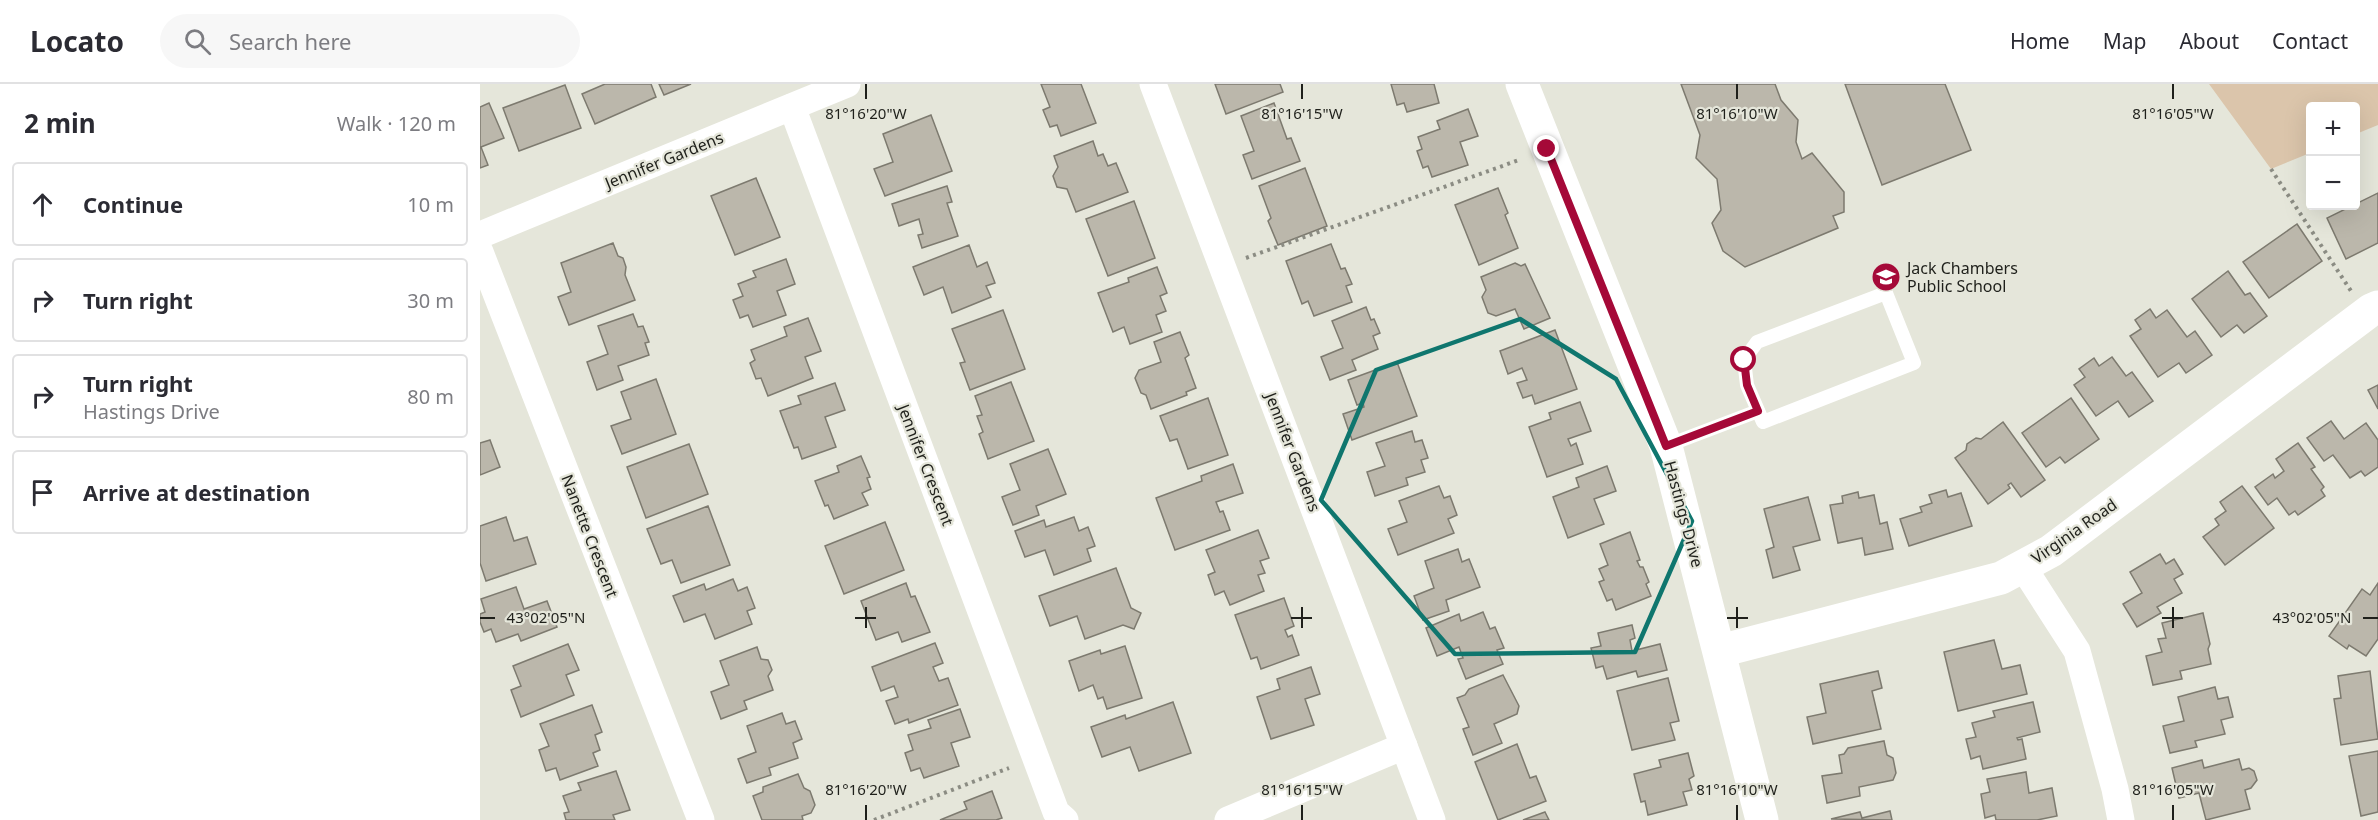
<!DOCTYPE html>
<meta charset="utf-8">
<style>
body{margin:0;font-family:"Noto Sans",sans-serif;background:#f7f7f7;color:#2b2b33}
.controls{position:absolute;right:18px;top:18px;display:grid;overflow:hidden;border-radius:6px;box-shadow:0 6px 24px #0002}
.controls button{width:54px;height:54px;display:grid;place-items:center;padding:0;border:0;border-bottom:2px solid #e1e1e2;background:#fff;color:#2b2b33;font:30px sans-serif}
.stop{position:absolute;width:18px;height:18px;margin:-14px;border:4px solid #a50938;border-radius:50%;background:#fff}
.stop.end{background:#a50938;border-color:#fff;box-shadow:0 2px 6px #0008}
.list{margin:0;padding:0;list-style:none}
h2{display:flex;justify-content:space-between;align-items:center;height:78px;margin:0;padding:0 24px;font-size:26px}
h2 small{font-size:20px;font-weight:400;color:#7c7c81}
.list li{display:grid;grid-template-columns:39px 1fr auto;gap:18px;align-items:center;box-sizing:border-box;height:84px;margin:0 12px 12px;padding:0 12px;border:2px solid #e1e1e2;border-radius:6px}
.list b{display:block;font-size:22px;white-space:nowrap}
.list p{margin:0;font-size:20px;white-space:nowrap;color:#7c7c81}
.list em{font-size:20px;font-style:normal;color:#7c7c81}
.icon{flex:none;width:33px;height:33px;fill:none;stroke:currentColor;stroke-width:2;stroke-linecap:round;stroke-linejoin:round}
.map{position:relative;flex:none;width:1898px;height:736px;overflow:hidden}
header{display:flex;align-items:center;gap:36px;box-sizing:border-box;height:84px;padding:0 30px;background:#fff;border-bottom:2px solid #e1e1e2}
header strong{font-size:28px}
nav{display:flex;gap:33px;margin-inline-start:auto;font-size:21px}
.search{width:420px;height:54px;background:#f7f7f7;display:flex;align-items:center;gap:15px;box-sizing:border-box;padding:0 21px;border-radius:33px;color:#7c7c81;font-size:22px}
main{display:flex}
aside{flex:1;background:#fff}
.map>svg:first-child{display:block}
.green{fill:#dbc5ab}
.building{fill:#bbb7ab;stroke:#7d7a6f;stroke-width:1.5}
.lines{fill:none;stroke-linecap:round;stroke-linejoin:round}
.path{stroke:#8b8c83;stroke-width:4;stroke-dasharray:3 4.5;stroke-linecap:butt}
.service{stroke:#fff;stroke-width:14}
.minor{stroke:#fff;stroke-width:27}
.tertiary{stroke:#fff;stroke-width:33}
.route{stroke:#a50938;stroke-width:8}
.marked{fill:none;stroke:#0f766e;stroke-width:4.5;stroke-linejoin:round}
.ticks{fill:none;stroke:#1f201b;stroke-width:2}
.labels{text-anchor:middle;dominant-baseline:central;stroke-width:4.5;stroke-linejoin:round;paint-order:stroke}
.street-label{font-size:16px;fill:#1f201b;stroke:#e5e6da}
.poi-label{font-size:16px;fill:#1f201b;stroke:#e5e6da;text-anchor:start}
.ticks-label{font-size:15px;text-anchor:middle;fill:#1f201b;stroke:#e5e6da;stroke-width:4.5;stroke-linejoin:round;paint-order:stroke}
</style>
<header>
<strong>Locato</strong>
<div class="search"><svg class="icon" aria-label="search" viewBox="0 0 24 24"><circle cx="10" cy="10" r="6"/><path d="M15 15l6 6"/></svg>Search here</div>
<nav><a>Home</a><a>Map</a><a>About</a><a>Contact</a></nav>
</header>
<main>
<aside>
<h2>2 min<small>Walk · 120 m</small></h2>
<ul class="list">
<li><svg class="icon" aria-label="ahead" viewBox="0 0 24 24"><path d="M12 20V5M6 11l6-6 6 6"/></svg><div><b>Continue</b></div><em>10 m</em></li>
<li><svg class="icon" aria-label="right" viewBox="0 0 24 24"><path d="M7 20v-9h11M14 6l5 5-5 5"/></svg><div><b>Turn right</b></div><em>30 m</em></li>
<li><svg class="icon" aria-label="right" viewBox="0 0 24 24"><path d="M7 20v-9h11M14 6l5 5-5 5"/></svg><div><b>Turn right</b><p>Hastings Drive</p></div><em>80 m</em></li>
<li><svg class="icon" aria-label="arrive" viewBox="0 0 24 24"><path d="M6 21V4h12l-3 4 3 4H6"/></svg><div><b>Arrive at destination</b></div></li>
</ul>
</aside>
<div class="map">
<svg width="1898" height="736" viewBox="0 0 1898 736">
<rect width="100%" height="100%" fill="#e5e6da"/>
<!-- green -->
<path class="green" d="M1729,0H1898V41L1876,50V22H1830V69L1791,85Z"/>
<!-- building -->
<g class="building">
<path d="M125,0H171L176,13L115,40L102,10Z"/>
<path d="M179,0H211L184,11Z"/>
<path d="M561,0H601L616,39L581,52L577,41L570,43L563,26L570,23Z"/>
<path d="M735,0H800L803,8L746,30Z"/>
<path d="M911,0H954L959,19L927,28L924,19L917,21Z"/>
<path d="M1201,0H1295L1301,16L1318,36L1316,58L1322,75L1332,69L1364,108V128L1353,132L1358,144L1265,183L1243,167L1232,139L1241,126L1237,95L1216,74L1220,51Z"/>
<path d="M1365,0H1465L1491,66L1402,101Z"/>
<path d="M85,1L101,44L39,67L23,24Z"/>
<path d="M9,19L24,54L1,63L8,81L0,84V23Z"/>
<path d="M794,19L807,55L811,54L820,77L772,95L763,71L774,67L761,32Z"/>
<path d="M988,25L998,52L980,58L988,81L952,93L948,82L943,84L937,67L942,65L938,53L960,45L957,37Z"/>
<path d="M451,31L472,87L405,112L394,85L413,78L403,50Z"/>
<path d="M613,57L618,72L623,70L628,82L636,79L648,108L596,128L587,105L577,103L573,92L578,83L574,72Z"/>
<path d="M825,84L847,142L798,161L788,137L791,134L779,102Z"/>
<path d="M276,94L300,153L255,171L231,112Z"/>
<path d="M467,102L472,118L467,119L478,152L442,164L438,151L443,150L439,135L419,142L412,120Z"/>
<path d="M1018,104L1028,129L1025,131L1038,164L999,181L975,121Z"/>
<path d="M1898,109V159L1866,175L1847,134Z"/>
<path d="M654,117L675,174L628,192L606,135Z"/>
<path d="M1817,140L1842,177L1789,214L1763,178Z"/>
<path d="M133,159L138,172L143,174L146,183L145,191L155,216L89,241L78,213L91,208L81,179Z"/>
<path d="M851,160L861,185L865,184L872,200L866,202L872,218L834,232L828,217L822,220L806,177Z"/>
<path d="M489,161L497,183L507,178L515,199L506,202L511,213L472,229L463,203L444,211L433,183Z"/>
<path d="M306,175L315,200L297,207L306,231L273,243L268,231L260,234L253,216L263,212L258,200L276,193L273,187Z"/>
<path d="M1035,179L1041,182L1045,180L1070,234L1044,245L1035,225L1016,232L1008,229L1002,213L1006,206L1001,193Z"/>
<path d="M677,183L687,209L680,212L686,227L676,231L682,248L650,260L644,243L633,248L618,209L649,198L648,194Z"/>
<path d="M1748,187L1765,211L1770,209L1787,232L1764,249L1757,241L1741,253L1712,215Z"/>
<path d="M886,223L891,236L894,235L900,249L893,252L898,265L872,276L876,286L850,296L841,273L863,264L852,237Z"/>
<path d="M1670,225L1676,234L1687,226L1707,253L1715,247L1732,271L1706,289L1699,279L1678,293L1650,252L1661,245L1655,236Z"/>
<path d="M523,226L545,285L490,306L480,279L485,278L472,245Z"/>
<path d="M153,230L158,243L163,242L169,258L165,259L169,271L138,282L143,296L117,306L107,278L128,270L118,242Z"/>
<path d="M328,234L341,267L325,273L333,294L288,312L281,294L276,295L270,279L275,276L271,266L307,252L304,243Z"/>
<path d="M1075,246L1097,305L1055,320L1052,311L1043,314L1037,299L1047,296L1042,284L1028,290L1020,267Z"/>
<path d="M700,248L709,271L705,274L716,304L706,308L707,311L671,325L666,311L661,309L655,294L659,286L681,278L674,258Z"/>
<path d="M1632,273L1646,292L1652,288L1673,317L1649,333L1638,317L1616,332L1594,301L1605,293L1599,285L1614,274L1619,282Z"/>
<path d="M917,278L937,332L872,356L863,330L884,323L883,319L877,321L868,296Z"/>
<path d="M176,295L196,350L142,370L131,342L151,335L141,308Z"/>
<path d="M531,298L554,357L508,375L499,350L503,348L497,332L502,331L495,312Z"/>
<path d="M355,299L365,326L345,333L356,363L322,375L318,363L314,364L300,327L321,320L318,312Z"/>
<path d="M1898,301V325L1888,306Z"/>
<path d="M728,314L748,371L708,385L697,355L690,357L680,332Z"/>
<path d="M1591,314L1619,355L1585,379L1580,373L1566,383L1542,349Z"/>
<path d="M1100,318L1111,347L1088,355L1091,362L1096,359L1103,380L1067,393L1049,343L1071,335L1069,329Z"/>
<path d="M1851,337L1864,355L1886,339L1898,356V383L1885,392L1881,387L1870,394L1853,371L1844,377L1827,354Z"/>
<path d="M1523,338L1565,396L1541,413L1531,399L1528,401L1530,404L1508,420L1475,374L1486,366L1487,360L1496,354L1501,355Z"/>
<path d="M932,347L935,358L942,356L948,374L941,376L945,388L926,394L928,401L895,412L887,388L905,382L896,359Z"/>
<path d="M10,356L20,383L0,391V359Z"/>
<path d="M1818,359L1835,383L1831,385L1844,403L1841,406L1845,412L1818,431L1815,427L1809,431L1797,414L1788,421L1775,403L1793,390L1795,394L1804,387L1796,375Z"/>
<path d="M209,360L228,410L166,434L147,383Z"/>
<path d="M568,365L586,410L556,422L559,431L533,441L522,413L540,406L530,380Z"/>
<path d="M381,372L390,393L387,394L391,405L382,409L388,421L354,435L348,421L345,422L335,397L359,388L357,382Z"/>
<path d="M753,380L763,409L736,418L740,428L743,427L750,446L695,466L676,414L722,397L721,392Z"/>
<path d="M1127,382L1136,407L1114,415L1124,440L1088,454L1073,413L1099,403L1096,394Z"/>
<path d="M959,402L964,414L970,412L977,431L968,435L974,449L918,471L908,445L927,438L919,417Z"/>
<path d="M1762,402L1794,444L1745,481L1723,453L1739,441L1735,435L1746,427L1740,418Z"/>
<path d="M1466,406L1468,413L1481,409L1492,442L1429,462L1420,435L1442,428L1440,423L1452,419L1449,411Z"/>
<path d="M1378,408L1379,414L1394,411L1400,440L1407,438L1413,465L1385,471L1382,454L1358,459L1350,421L1363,419L1362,412Z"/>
<path d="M1328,413L1340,456L1313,463L1320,486L1293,494L1286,466L1294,463L1284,425Z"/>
<path d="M228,422L250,481L201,499L192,476L181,480L167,445Z"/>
<path d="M26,433L34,457L47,453L56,480L6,497L0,479V442Z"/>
<path d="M594,433L599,447L608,443L615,462L607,465L611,477L574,491L565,466L545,473L535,447L564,436L566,443Z"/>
<path d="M405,438L424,486L364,510L345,462Z"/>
<path d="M778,446L789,474L780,477L785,489L778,491L784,507L750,521L744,507L735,511L728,491L735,488L726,466Z"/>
<path d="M1150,448L1160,476L1157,477L1160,483H1163L1169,498L1166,500L1171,512L1136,526L1132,515L1127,517L1119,498L1124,496L1119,485L1128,481L1120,460Z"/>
<path d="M978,465L982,478L989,475L1000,503L966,516L969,527L943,536L934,512L954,504L945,477Z"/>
<path d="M1680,470L1686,480L1694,475L1703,490L1694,495L1702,509L1677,523L1681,529L1657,543L1643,520L1662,509L1650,488Z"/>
<path d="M636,484L651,524L661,529L654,545L643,541L605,555L597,532L570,542L559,512Z"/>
<path d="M253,495L258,507L267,503L275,524L267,527L272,540L235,555L225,530L204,538L193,512L224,500L226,506Z"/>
<path d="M426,499L431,513L435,512L450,548L422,558L418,548L396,556L381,517Z"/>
<path d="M1898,499V555L1886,572L1869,561L1867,565L1849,552L1882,505L1890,511Z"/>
<path d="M36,503L44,525L67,517L77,543L41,557L38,550L16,558L11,545L4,548L0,538V530L5,528L1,515Z"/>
<path d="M804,514L814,542L805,546L808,553L812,551L819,571L781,585L777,573L771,575L755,531Z"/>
<path d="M1003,528L1010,545L1015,543L1024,564L1017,566L1023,580L986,595L978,575L983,574L979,563L957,572L946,544L979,530L981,537Z"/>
<path d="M1723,529L1730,560L1728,565L1731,580L1700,587L1702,595L1673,601L1666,572L1682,568L1678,555L1686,554L1682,539Z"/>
<path d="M1152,541L1155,554L1150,556L1152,567L1180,560L1187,586L1158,593L1156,587L1127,595L1123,582L1116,584L1111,564L1121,562L1118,549Z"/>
<path d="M1514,556L1522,585L1540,581L1547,610L1478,627L1464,568Z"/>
<path d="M455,559L463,579L453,583L459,597L468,594L478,621L429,639L428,635L415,640L406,617L418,613L414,602L401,607L392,583Z"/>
<path d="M88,560L99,586L86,591L94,611L41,633L31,606L41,602L33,582Z"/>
<path d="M645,562L662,614L627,625L623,613L618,615L613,601L599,607L589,577L620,566L621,570Z"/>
<path d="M277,563L281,575L288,576L292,586L288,592L293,606L264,617L267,625L241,635L231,608L249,601L240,577Z"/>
<path d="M831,583L840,610L825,615L834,641L791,655L777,613L800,605L797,595Z"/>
<path d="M1398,587L1402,604L1392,607L1401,645L1333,660L1327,633L1346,629L1340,600Z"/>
<path d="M1890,587L1898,655L1861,661L1854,615L1861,614L1858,592Z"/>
<path d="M1023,591L1039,622L1037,630L1014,640L1022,659L993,671L983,645L989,643L977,614L985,611L989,605Z"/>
<path d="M1188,594L1199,637L1190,639L1195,656L1152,666L1137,607Z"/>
<path d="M1735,603L1738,615L1748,613L1753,633L1741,636L1745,650L1715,657L1717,663L1690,669L1683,642L1704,637L1698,613Z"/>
<path d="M693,618L711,669L659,687L650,663L622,673L611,643L645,631L646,635Z"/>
<path d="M1553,618L1560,648L1537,654L1538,656L1542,655L1546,675L1503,685L1500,672L1491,675L1486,655L1496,653L1492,639L1515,633L1513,627Z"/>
<path d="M112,621L122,648L115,651L120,666L113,669L118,682L80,696L76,684L66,687L59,666L69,662L60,640Z"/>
<path d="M480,625L490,653L471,659L479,682L444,694L440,684L431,687L425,669L433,666L428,651L451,644L448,636Z"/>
<path d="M302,629L306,640L315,637L322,655L313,659L318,674L289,684L291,691L267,699L258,675L276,668L267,642Z"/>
<path d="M1404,657L1407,671L1413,674L1416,689L1413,696L1379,703L1380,712L1347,719L1342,692L1362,689L1359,671L1364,670L1368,664Z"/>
<path d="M1037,660L1050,694L1056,692L1066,717L1018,736L995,678Z"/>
<path d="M1898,667V728L1881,732L1869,672Z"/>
<path d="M1208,669L1214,692L1209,695L1212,706L1203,708L1207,721L1168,731L1165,717L1161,718L1154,690L1181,683L1179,676Z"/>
<path d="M1759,675L1762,686L1769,684L1774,687L1777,696L1771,704L1765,706L1770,725L1726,736L1719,709L1699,714L1692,684L1722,676L1724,684Z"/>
<path d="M136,687L150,726L133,731L135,736H86L84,729L89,728L83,712L101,706L98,699Z"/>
<path d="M1546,688L1549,709L1572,704L1577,732L1557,736H1516L1515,731L1505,734L1501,710L1510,708L1507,695Z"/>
<path d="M318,690L324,704L330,707L335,721L331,729L322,732L323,736H282L273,712L283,708V703Z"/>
<path d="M512,707L522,734L516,736H460L487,725L484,718Z"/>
<path d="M1410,727L1412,736L1351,735L1380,728L1382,734Z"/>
<path d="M1065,728L1069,736H1043Z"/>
</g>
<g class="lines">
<!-- path -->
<g class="path">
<path d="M1791,85L1871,207"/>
<path d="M766,174L1039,76"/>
<path d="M394,736L529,684"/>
</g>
<!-- service -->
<g class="service">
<path d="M1406,209L1434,279L1283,338L1267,301L1264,276L1277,258Z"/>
<path d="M1186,362L1278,327"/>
</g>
<!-- minor -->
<g class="minor">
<path d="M673,0L952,736"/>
<path d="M312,23L576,728L585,736"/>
<path d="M0,151L367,0"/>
<path d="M0,168L221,736"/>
<path d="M1543,483L1597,567L1635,705L1641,736"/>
<path d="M748,736L924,662"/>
</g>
<!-- tertiary -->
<g class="tertiary">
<path d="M1042,0L1186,362L1282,736"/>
<path d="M1240,567L1521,494L1571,467L1891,226L1898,223"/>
</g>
</g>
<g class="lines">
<!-- route -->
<path class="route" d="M1067,65L1186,362L1278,327L1267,301L1264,276"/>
</g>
<!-- marked area -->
<path class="marked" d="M1040,235L1136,295L1212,437L1155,568L975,570L841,416L896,286Z"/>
<!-- ticks -->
<path class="ticks" d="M386,0V15M822,0V15M1257,0V15M1693,0V15M386,523V544M822,523V544M1257,523V544M1693,523V544M0,534H15M375,534H396M811,534H832M1247,534H1268M1682,534H1703M1883,534H1898M386,721V736M822,721V736M1257,721V736M1693,721V736"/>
<!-- icons -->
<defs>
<g id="school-disc" transform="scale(1.5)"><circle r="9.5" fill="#a50938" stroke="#e5e6da"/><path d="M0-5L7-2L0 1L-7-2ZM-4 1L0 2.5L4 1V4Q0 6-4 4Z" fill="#fff"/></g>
</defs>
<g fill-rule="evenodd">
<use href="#school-disc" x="1406" y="193"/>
</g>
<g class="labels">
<!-- street labels -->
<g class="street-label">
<text transform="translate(184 76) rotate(-22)">Jennifer Gardens</text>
<text transform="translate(813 368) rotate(69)">Jennifer Gardens</text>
<text transform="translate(446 381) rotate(69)">Jennifer Crescent</text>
<text transform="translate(1204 430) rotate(75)">Hastings Drive</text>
<text transform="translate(1594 447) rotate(-35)">Virginia Road</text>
<text transform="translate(110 452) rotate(69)">Nanette Crescent</text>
</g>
<!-- poi labels -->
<g class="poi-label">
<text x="1427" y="184">Jack Chambers<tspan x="1427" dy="18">Public School</tspan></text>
</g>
</g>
<g class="ticks-label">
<text x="386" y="35">81°16'20"W</text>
<text x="822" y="35">81°16'15"W</text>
<text x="1257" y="35">81°16'10"W</text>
<text x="1693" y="35">81°16'05"W</text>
<text x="66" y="539">43°02'05"N</text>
<text x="1832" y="539">43°02'05"N</text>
<text x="386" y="711">81°16'20"W</text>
<text x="822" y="711">81°16'15"W</text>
<text x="1257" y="711">81°16'10"W</text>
<text x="1693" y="711">81°16'05"W</text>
</g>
</svg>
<div class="controls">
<button>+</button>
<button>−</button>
</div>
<div class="stop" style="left:1264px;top:276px"></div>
<div class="stop end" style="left:1067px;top:65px"></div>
</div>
</main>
